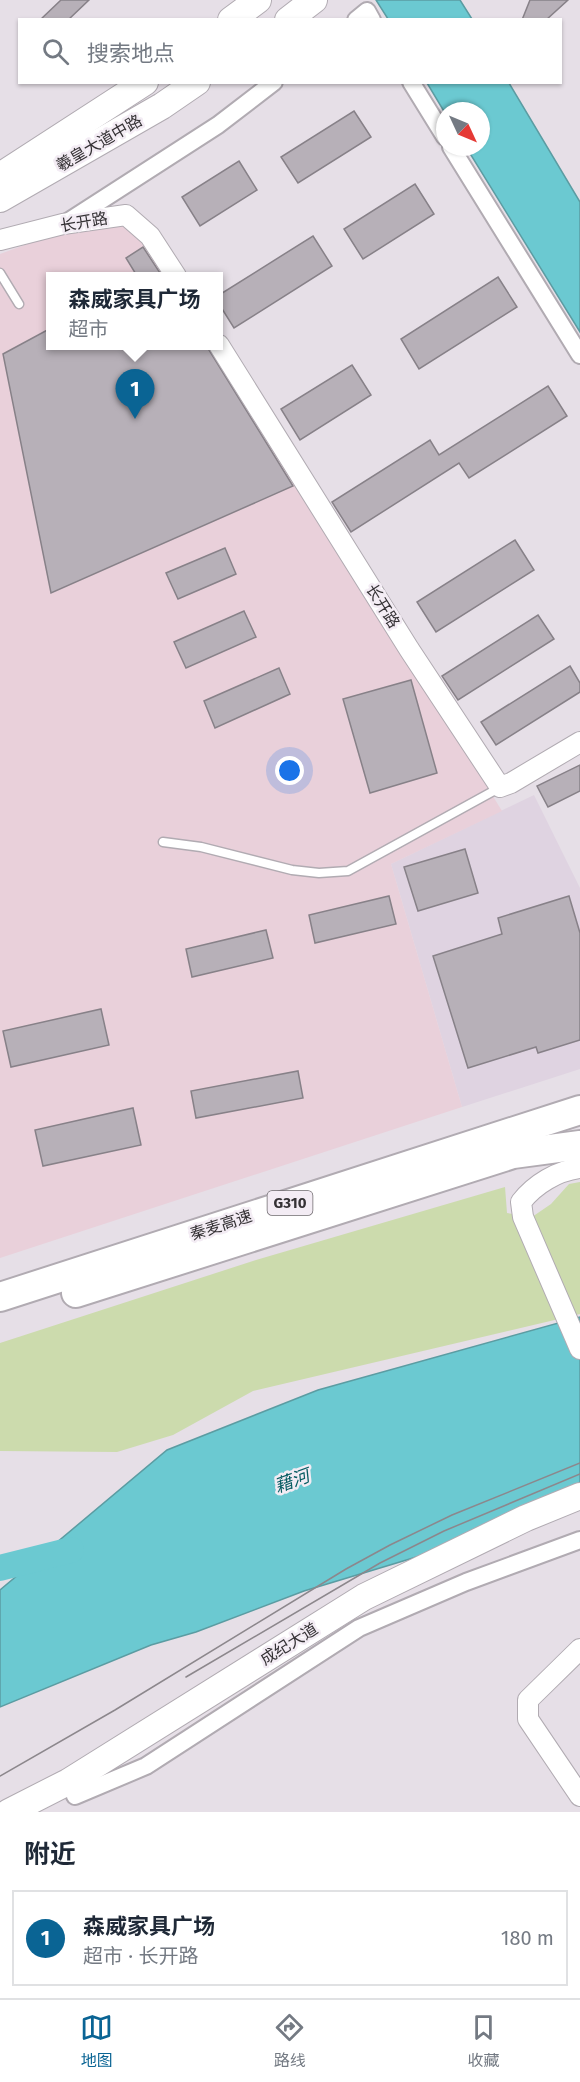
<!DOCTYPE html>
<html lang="zh">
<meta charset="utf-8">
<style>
body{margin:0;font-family:"Fira Sans","Noto Sans SC",sans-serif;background:#f6f6f7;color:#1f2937}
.compass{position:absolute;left:436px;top:102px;width:54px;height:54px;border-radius:50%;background:#fff;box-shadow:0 2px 4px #0004;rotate:134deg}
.you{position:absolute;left:290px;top:771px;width:21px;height:21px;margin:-15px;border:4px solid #fff;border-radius:50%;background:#1a73e8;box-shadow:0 0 0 9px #1a73e833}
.badge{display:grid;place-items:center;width:39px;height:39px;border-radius:50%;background:#0a6494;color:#fff;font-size:20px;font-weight:700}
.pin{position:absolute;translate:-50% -50px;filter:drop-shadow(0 2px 3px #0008)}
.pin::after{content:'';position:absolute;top:32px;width:21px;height:18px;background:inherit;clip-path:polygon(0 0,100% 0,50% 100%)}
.popup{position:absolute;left:46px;top:272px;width:177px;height:78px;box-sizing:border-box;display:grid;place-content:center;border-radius:0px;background:#fff;filter:drop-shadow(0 2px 4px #0005);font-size:20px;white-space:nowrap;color:#747a83}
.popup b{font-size:22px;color:#1f2937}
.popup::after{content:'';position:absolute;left:50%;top:100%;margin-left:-12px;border:12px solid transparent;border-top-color:#fff}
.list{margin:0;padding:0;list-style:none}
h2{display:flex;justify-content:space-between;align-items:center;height:78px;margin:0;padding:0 24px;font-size:26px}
h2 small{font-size:20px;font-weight:400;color:#747a83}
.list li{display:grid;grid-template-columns:39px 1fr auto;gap:18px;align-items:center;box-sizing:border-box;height:96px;margin:0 12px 12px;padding:0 12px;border:2px solid #e0e1e3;border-radius:0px}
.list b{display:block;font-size:22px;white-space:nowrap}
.list p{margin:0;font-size:20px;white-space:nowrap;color:#747a83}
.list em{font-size:20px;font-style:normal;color:#747a83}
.icon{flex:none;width:33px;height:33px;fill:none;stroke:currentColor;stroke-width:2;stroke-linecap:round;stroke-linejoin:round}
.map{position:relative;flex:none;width:580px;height:1812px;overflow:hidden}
.search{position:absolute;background:#fff;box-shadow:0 2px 4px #0004;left:18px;right:18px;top:18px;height:66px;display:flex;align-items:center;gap:15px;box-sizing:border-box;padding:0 21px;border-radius:0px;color:#747a83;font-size:22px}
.sheet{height:186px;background:#fff}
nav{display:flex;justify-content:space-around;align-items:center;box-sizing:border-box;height:84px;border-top:2px solid #e0e1e3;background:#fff;font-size:16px;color:#747a83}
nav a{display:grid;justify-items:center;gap:3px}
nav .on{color:#0a6494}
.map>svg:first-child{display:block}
.built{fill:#dfd3e1}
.industrial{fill:#e9d0da}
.green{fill:#ccdbad}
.water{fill:#6bc9d1;stroke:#5b9ca2;stroke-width:1.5}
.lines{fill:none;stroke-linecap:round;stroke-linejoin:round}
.river{stroke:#6bc9d1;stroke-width:26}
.building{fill:#b7b0b8;stroke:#878188;stroke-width:1.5}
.service-casing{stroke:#b1abb2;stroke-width:11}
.minor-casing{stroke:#b1abb2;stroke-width:20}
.tertiary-casing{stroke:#b1abb2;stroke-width:22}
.primary-casing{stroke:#b1abb2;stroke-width:28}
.motorway-casing{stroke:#b1abb2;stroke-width:32}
.service{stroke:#fff;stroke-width:8}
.minor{stroke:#fff;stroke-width:16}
.tertiary{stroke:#fff;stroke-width:20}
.primary{stroke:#fff;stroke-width:26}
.motorway{stroke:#fff;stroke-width:28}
.tram{stroke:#8c878c;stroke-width:1.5}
.labels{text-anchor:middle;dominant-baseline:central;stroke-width:5;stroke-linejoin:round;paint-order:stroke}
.shield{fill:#f3ecf4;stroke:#6e6a6e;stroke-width:1.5}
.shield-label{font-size:15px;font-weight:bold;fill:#353235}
.street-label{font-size:16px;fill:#353235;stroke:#f3ecf4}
.water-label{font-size:18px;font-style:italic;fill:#095d63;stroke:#f3ecf4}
</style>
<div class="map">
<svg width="580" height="1812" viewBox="0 0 580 1812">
<rect width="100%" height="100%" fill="#e6dfe7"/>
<!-- built -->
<path class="built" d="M534,795L580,888V1069L462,1107L391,864Z"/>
<!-- industrial -->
<path class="industrial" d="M132,206L175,276H51V346H217L502,811L391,864L462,1107L0,1258V254Z"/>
<!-- green -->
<path class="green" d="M580,1182V1314L253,1391L173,1435L117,1452L0,1451V1343L256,1260L505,1187L507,1213L532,1217L551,1204L569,1184Z"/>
<!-- water -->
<g class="water">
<path d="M376,0H460L472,19H388Z"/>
<path d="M427,83H509L580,202V332L466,147H481V111H445V113Z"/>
<path d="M580,1317V1496L456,1545L304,1591L196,1632L151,1645L0,1707V1590L167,1450L318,1390Z"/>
</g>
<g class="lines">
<!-- river -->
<path class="river" d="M0,1568L71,1550"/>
</g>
<!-- building -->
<g class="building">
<path d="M61,0H89L68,20H40Z"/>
<path d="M530,0H568L546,20H522Z"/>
<path d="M354,111L371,137L298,183L281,157Z"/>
<path d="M239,161L257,190L200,226L182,197Z"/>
<path d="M415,184L434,214L363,259L344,229Z"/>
<path d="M313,236L332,266L234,328L219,304V295Z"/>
<path d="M143,247L162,276H137L126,258Z"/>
<path d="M498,277L517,307L419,369L401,339Z"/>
<path d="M51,328V345H206L293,486L51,593L3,354Z"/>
<path d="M352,365L371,395L300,440L281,409Z"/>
<path d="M548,386L567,416L469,478L459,463L351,532L332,502L430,440L439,455Z"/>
<path d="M515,540L534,570L436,632L417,602Z"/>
<path d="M225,548L236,574L178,599L166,573Z"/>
<path d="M244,611L256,637L186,668L174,642Z"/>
<path d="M538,615L554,639L458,700L442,676Z"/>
<path d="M570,666L580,683V692L496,745L481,722Z"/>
<path d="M279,668L290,694L215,728L204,701Z"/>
<path d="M411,680L437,773L370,793L343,699Z"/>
<path d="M580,765V791L548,807L537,786Z"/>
<path d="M465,849L478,893L418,911L404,867Z"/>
<path d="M389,896L396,924L315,943L309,915Z"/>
<path d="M569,896L580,933V1040L538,1053L536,1047L468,1068L433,956L502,934L498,918Z"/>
<path d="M266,930L273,958L192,977L186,949Z"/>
<path d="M101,1009L109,1045L11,1067L3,1031Z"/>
<path d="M298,1071L303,1098L196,1118L191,1091Z"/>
<path d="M133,1108L141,1145L43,1166L35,1130Z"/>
</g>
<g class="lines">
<!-- service casing -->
<g class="service-casing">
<g id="service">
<path d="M0,273L19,304"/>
<path d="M163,842L201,847L292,870L319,873L348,871L499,788"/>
</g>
</g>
<!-- minor casing -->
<g class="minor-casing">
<g id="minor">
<path d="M356,20L367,11L372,20"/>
<path d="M411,82L445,137"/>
<path d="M451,147L580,355"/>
<path d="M66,223L218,125L274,82"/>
<path d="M75,1796L146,1766L359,1628L466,1582L580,1540"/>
</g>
</g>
<!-- tertiary casing -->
<g class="tertiary-casing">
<g id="tertiary">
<path d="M0,240L63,224L126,215L150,236L176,276"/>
<path d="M219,345L409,649L500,787L511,783L580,742"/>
<path d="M580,1168C557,1171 535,1184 521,1202L523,1217L580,1349"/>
<path d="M580,1649L528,1700V1719L580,1796"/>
</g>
</g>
<!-- primary casing -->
<g class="primary-casing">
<g id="primary">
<path d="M231,20L258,0"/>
<path d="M288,20L314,0"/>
<path d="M0,176L145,82"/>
<path d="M0,199L162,106L197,82"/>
<path d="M9,1812L68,1782L364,1597L526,1518L580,1496"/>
</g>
</g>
<!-- motorway casing -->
<g class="motorway-casing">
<g id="motorway">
<path d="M76,1293L513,1154L580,1145"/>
<path d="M0,1297L580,1110"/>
</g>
</g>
<!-- service -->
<use href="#service" class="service"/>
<!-- minor -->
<use href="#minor" class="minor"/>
<!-- tertiary -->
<use href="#tertiary" class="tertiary"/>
<!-- primary -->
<use href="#primary" class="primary"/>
<!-- motorway -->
<use href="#motorway" class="motorway"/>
<!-- tram -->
<g class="tram">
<path d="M186,1677L380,1563L444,1531L580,1474"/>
<path d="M0,1776L115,1710L346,1569L390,1545L452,1515L580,1463"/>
</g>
</g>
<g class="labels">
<!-- shield labels -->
<rect class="shield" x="267.5" y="1191" width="45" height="24" rx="4.5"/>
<g class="shield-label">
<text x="290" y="1203">G310</text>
</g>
<!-- street labels -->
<g class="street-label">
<text transform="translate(99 143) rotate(-30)">羲皇大道中路</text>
<text transform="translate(84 222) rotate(-10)">长开路</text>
<text transform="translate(383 606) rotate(58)">长开路</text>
<text transform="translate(221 1225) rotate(-18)">秦麦高速</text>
<text transform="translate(289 1644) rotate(-32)">成纪大道</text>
</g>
<!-- water labels -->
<g class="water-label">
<text transform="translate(292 1481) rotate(-20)">藉河</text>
</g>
</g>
</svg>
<svg class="compass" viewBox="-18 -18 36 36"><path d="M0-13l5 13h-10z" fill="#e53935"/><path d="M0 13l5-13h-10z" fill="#747a83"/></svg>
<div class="you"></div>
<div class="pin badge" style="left:135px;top:419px">1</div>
<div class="popup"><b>森威家具广场</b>超市</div>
<div class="search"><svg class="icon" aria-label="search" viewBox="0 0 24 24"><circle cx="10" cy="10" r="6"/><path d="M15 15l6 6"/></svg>搜索地点</div>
</div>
<section class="sheet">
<h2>附近<small></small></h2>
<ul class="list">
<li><span class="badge">1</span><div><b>森威家具广场</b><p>超市 · 长开路</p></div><em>180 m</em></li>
</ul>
</section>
<nav>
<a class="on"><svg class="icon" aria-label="map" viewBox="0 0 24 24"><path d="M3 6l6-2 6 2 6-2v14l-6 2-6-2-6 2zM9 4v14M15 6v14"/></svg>地图</a>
<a><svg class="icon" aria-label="directions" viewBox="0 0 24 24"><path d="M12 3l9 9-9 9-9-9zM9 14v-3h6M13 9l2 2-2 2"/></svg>路线</a>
<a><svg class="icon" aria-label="saved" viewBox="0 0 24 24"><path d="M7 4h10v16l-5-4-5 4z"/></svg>收藏</a>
</nav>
